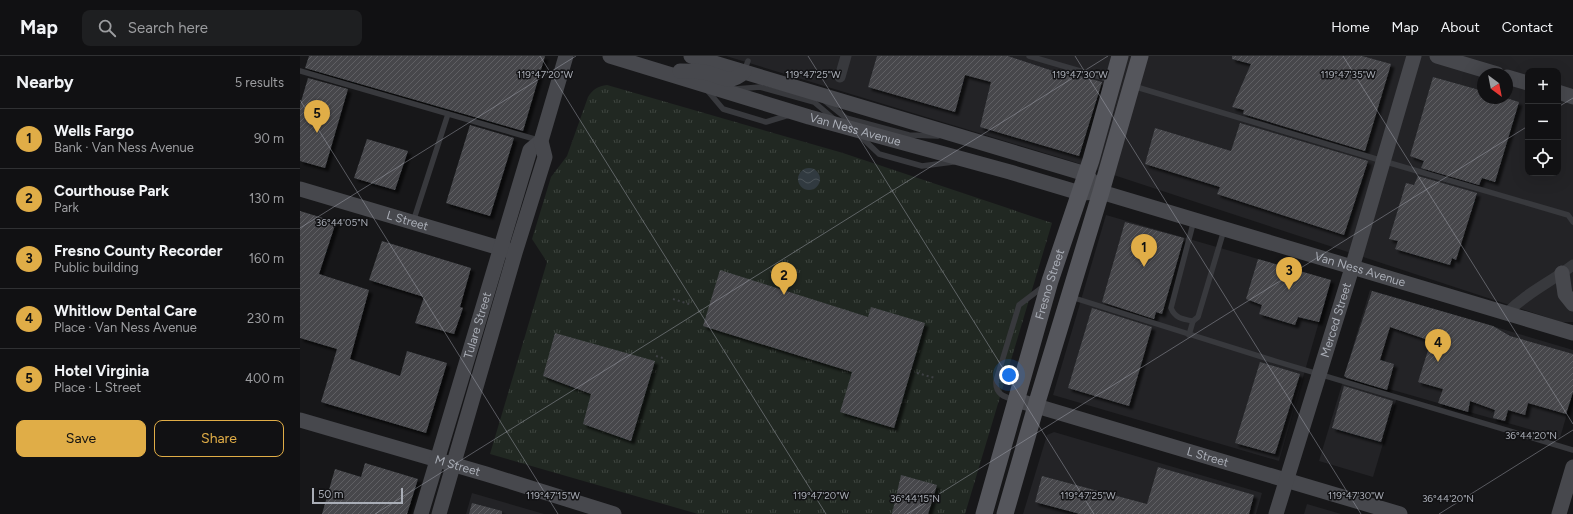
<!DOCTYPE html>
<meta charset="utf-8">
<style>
body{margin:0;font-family:Figtree,sans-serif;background:#1e1f21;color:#f1f3f6}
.controls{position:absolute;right:12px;top:12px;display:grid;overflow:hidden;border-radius:8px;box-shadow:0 4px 16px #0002}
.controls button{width:36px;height:36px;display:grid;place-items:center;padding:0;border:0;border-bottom:1px solid #303133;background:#111113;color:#f1f3f6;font:20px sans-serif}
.compass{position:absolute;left:1177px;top:12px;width:36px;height:36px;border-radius:50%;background:#111113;box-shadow:0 4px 16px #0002;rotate:148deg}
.scale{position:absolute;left:12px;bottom:10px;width:91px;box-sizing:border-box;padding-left:4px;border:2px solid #aaaeb7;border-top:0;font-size:11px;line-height:14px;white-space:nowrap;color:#aaaeb7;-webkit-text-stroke:3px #121214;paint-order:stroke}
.you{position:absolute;left:709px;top:319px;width:14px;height:14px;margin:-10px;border:3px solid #fff;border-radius:50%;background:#1a73e8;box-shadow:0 0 0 6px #1a73e833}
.badge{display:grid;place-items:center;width:26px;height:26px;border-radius:50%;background:#e0ad47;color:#111;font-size:13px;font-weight:700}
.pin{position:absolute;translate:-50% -33px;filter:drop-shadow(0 1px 2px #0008)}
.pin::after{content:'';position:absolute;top:21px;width:14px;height:12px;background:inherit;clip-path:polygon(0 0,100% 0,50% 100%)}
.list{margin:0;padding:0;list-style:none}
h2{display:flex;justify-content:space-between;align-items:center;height:52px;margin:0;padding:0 16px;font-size:17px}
h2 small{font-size:13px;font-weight:400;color:#9c9da0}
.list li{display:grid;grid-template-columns:26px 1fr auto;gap:12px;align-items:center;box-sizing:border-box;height:60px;padding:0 16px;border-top:1px solid #303133}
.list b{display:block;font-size:15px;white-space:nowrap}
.list p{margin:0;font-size:13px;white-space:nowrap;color:#9c9da0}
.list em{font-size:13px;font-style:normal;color:#9c9da0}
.actions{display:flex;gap:8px;padding:12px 16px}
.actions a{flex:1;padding:9px 0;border:1px solid #e0ad47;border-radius:8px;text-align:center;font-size:14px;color:#e0ad47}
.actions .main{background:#e0ad47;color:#111}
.icon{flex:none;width:22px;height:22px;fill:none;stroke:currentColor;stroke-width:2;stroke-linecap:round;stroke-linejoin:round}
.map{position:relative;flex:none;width:1273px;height:458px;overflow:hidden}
header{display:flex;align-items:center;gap:24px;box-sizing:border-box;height:56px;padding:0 20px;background:#111113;border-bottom:1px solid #303133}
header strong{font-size:19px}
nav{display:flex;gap:22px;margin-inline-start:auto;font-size:14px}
.search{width:280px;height:36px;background:#1e1f21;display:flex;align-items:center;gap:10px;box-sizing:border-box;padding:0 14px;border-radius:8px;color:#9c9da0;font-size:15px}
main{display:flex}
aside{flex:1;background:#111113}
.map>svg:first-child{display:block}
.built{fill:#232326;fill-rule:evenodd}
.grass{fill:url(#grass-tufts)}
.water{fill:url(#water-waves)}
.building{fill:url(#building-hatch);filter:url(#shadow)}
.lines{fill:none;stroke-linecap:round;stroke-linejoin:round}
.path{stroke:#3e4044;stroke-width:2;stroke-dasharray:2 3;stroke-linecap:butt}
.lane{stroke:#38393d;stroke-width:5.5}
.street{stroke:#38393d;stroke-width:11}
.secondary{stroke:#47484d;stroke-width:15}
.primary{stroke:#55565c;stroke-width:17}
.ticks{fill:none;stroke:#aaaeb7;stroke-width:1;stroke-opacity:0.45}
.labels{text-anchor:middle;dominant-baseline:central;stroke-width:3;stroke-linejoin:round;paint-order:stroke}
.street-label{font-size:12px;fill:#aaaeb7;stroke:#121214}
.ticks-label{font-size:10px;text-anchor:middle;fill:#aaaeb7;stroke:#121214;stroke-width:3;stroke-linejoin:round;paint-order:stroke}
</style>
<header>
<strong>Map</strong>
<div class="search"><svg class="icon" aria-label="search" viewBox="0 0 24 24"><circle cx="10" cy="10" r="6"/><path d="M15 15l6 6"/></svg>Search here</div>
<nav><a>Home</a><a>Map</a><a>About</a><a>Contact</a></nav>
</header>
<main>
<aside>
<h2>Nearby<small>5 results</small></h2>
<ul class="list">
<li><span class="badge">1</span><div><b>Wells Fargo</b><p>Bank · Van Ness Avenue</p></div><em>90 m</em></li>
<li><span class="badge">2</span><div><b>Courthouse Park</b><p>Park</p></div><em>130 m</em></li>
<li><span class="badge">3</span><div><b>Fresno County Recorder</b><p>Public building</p></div><em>160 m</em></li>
<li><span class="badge">4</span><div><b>Whitlow Dental Care</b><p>Place · Van Ness Avenue</p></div><em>230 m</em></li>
<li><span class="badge">5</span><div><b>Hotel Virginia</b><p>Place · L Street</p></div><em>400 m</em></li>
</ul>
<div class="actions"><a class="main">Save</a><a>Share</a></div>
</aside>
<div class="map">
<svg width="1273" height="458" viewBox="0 0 1273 458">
<defs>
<pattern id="grass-tufts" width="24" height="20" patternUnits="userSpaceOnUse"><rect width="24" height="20" fill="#212822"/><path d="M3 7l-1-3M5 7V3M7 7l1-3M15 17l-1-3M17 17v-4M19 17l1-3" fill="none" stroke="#3f4540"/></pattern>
<pattern id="water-waves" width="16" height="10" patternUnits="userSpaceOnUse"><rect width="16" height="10" fill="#313a40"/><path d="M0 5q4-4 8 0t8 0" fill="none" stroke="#4c5459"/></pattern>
<pattern id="building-hatch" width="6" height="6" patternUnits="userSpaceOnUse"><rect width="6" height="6" fill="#46474b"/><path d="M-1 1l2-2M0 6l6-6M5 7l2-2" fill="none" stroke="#5e5f63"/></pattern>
<filter id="shadow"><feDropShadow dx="3.5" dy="3.5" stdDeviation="1" flood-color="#0009"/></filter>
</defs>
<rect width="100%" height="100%" fill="#171719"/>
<!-- built -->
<g class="built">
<path d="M426,0H1273V266H1261L774,106ZM1228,15H1258V117H1228ZM1183,18H1207V42H1183Z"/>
<path d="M806,159L1031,224L979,405L753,339Z"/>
<path d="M1070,234L1273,294V337L1260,382L1044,320Z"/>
<path d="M1043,325L1097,341L1073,421L1019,405Z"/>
<path d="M754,376L962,437L956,458H723L747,379Z"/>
<path d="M172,437L244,458H166Z"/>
<path d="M1007,448L1041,458H1004Z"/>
</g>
<!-- grass -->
<path class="grass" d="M307,29L543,97L752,167L665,458H398L190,398L247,206L232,183L251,121L267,100L288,41C293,33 298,30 307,29Z"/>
<!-- water -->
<circle class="water" cx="509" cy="123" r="11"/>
<!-- building -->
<g class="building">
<path d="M9,0H245L223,75L5,12Z"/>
<path d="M577,0H708L759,17L760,14L802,26L779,100L680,71L691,26L665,19L655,56L568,31Z"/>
<path d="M932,0H1062L1091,8L1065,95L943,58L944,54L932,51L951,8L932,3Z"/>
<path d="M1133,21L1183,35V42H1206L1219,46L1195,126L1182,122L1179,129L1121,112L1124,105L1110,100Z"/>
<path d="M8,22L48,33L25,112L0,105V49Z"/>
<path d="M940,67L1068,105L1044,179L917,138L920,131L845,108L855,72L931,95Z"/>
<path d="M170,69L214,82L190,160L146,147Z"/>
<path d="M67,83L108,95L95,134L54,122Z"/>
<path d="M1118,120L1177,137L1156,204L1152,202L1150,209L1095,193L1098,185L1089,183L1106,127L1114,129Z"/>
<path d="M0,155L36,166L19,218L69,234L50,303L100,320L107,295L147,307L126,377L21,346L37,293L0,282Z"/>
<path d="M825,166L884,182L862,258L856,256L854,263L802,246Z"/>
<path d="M82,185L171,212L160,251L163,252L154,278L115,267L124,241L69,224Z"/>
<path d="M958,203L1031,224L1019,266L998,261L995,269L959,258L962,249L946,243Z"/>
<path d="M420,214L568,261L571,251L625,267L594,372L540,356L552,316L403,270Z"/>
<path d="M1072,235L1193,270L1210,280L1273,298V336L1266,358L1228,347L1225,359L1208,354L1205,365L1193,362L1195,354L1170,345L1168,356L1138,347L1143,333L1118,326L1131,285L1090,271L1080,304L1094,308L1087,334L1047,322L1044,320Z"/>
<path d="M792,252L852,271L829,350L768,332Z"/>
<path d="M255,277L355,305L331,385L283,368L291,338L243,320Z"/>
<path d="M960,306L1000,318L975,398L935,387Z"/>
<path d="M1044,330L1093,345L1081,386L1032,372Z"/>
<path d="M65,407L118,423L107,458H22L35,413L61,421Z"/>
<path d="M858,411L954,439L949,458H780L735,446L742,420L847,448Z"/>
<path d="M601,419L637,429L628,458H592Z"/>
<path d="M172,447L202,455V458H169Z"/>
</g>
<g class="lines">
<!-- path -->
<g class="path">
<path d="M373,243L392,249"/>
<path d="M356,300L363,302"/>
<path d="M617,317L635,322"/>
</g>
<!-- lane -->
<g class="lane">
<path d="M729,0L811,24"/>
<path d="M0,15L238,84"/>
<path d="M444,15L448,5"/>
<path d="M833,30L1083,105L1268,159L1273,166"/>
<path d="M435,33L460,31L514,46L534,63"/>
<path d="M407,34L423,53L466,66L489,59"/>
<path d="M525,45L546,62L609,79L638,80"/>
<path d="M559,79L579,98L622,110L653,106"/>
<path d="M894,164L871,252C875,262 882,263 893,265L898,261L924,174"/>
<path d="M113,166L148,58"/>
<path d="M771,241L975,305L1273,394"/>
<path d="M889,279L893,265"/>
<path d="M715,344C704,341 695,338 696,325L719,249L744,230"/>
</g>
<!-- street -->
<g class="street">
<path d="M540,21L546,0"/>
<path d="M1207,257C1226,237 1251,226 1273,209"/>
</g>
<!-- secondary -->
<g class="secondary">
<path id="s1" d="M310,0L509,61L710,116L780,137L801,136L1273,277"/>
<path d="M391,0L786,118L794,128"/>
<path d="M1137,0L1197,18"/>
<path d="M380,15C387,15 395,15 403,16C420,18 428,31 444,16"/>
<path d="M1207,21L1228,27"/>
<path d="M1258,36L1273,41"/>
<path id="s2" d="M0,133L210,195"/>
<path d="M1262,217L1265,238L1273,248"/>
<path id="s3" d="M716,344L1100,458"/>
<path id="s4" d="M0,364L186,418L314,458"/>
<path id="s5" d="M121,458L230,94L241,85"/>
<path d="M139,458L215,197L245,101L241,85L266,0"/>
<path id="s6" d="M976,458L1052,212L1114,0"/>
<path d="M1259,458L1273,411"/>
</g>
<!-- primary -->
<g class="primary">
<path id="s7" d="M684,458L750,225L791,104L820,0"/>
<path d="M705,458L738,343L801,136L840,0"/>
</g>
</g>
<!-- ticks -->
<path class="ticks" d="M240,0L526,458M508,0L794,458M775,0L1061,458M1043,0L1273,368M0,44L258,458M1258,51L1273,42M0,172L276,0M75,458L808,0M607,458L1228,70M1139,458L1273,374"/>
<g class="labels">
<!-- street labels -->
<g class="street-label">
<text stroke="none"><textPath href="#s1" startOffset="256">Van Ness Avenue</textPath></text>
<text stroke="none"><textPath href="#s2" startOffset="112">L Street</textPath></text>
<text stroke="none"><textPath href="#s1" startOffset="781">Van Ness Avenue</textPath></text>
<text stroke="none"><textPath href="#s7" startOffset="239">Fresno Street</textPath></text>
<text stroke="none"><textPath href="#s6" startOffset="203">Merced Street</textPath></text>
<text stroke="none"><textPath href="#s5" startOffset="197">Tulare Street</textPath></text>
<text stroke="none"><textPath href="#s3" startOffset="200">L Street</textPath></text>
<text stroke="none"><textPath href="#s4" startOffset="164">M Street</textPath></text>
</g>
</g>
<g class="ticks-label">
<text x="245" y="22">119°47'20"W</text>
<text x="513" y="22">119°47'25"W</text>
<text x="780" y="22">119°47'30"W</text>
<text x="1048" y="22">119°47'35"W</text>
<text x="42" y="170">36°44'05"N</text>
<text x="1231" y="383">36°44'20"N</text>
<text x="253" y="443">119°47'15"W</text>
<text x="521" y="443">119°47'20"W</text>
<text x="788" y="443">119°47'25"W</text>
<text x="1056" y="443">119°47'30"W</text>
<text x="615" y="446">36°44'15"N</text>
<text x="1148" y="446">36°44'20"N</text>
</g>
</svg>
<div class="controls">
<button>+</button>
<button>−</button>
<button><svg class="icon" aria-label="locate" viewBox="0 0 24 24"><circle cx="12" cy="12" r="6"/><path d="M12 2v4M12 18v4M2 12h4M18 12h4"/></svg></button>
</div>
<svg class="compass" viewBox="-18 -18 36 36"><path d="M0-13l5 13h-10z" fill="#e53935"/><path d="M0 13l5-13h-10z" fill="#9c9da0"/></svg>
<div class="scale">50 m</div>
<div class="you"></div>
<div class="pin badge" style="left:844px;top:211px">1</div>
<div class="pin badge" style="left:484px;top:239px">2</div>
<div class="pin badge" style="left:989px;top:234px">3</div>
<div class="pin badge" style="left:1138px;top:306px">4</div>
<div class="pin badge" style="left:17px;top:77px">5</div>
</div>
</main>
